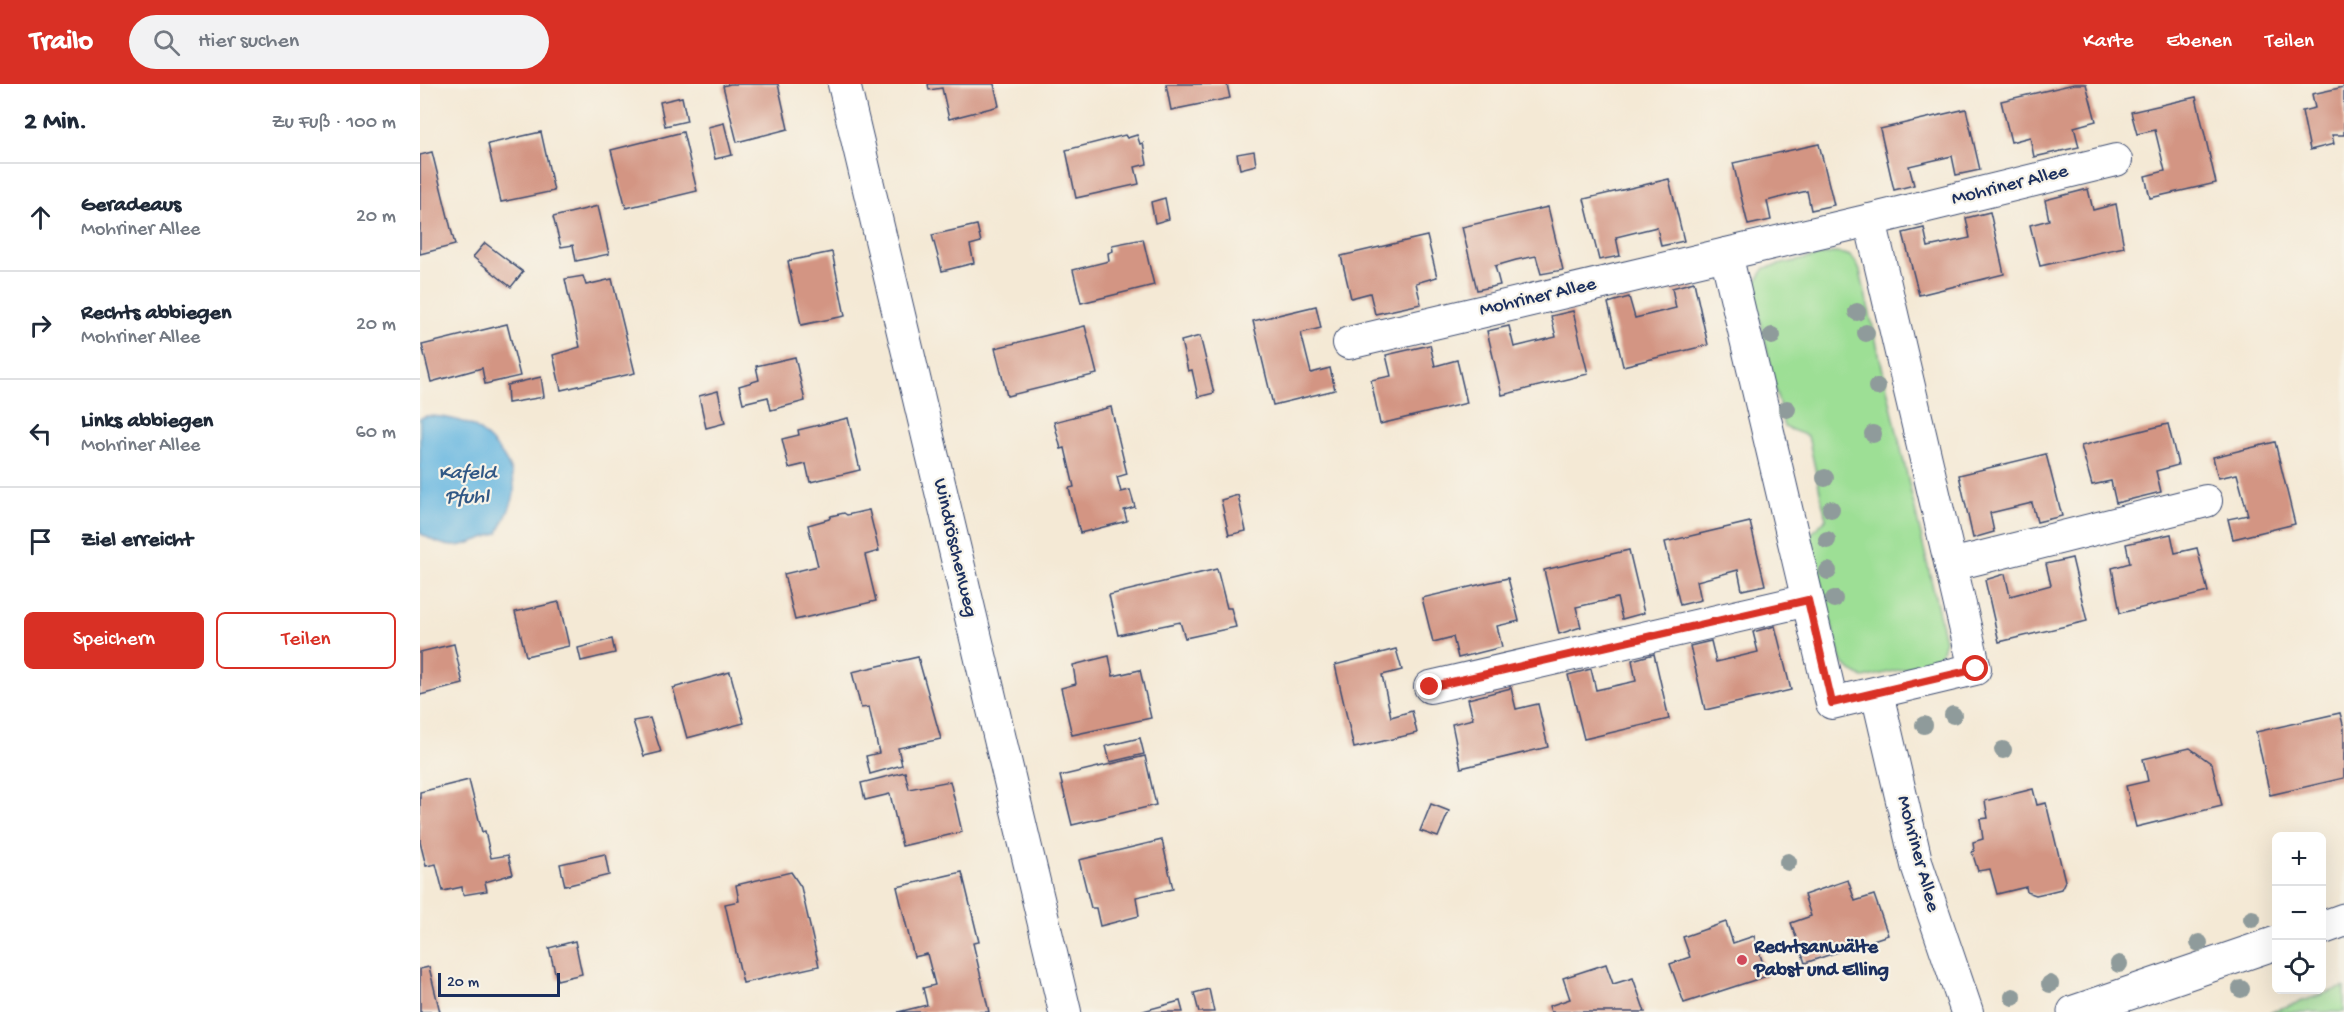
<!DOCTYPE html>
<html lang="de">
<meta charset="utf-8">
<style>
body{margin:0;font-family:"Gochi Hand",sans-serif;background:#f2f2f3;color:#1f2937}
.controls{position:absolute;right:18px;bottom:18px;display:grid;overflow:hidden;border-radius:9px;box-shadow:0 6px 24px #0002}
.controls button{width:54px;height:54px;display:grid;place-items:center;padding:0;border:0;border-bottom:2px solid #e0e1e3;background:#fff;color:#1f2937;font:30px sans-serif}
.scale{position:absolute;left:18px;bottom:15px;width:122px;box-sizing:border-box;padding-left:6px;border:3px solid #1b2f5e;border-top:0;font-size:16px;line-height:21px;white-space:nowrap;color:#1b2f5e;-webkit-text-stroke:4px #f7f3e8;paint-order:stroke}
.stop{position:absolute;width:18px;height:18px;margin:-14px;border:4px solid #d93025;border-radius:50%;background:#fff}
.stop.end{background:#d93025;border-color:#fff;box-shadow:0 2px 6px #0008}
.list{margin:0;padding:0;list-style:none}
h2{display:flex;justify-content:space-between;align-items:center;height:78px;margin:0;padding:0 24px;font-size:26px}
h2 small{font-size:20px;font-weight:400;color:#747a83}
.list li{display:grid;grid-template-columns:39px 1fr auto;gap:18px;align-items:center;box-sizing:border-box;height:108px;padding:0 24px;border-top:2px solid #e0e1e3}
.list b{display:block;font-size:22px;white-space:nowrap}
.list p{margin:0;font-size:20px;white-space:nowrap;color:#747a83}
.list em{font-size:20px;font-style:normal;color:#747a83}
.actions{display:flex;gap:12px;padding:18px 24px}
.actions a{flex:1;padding:14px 0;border:2px solid #d93025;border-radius:9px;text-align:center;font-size:21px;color:#d93025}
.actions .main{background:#d93025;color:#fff}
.icon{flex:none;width:33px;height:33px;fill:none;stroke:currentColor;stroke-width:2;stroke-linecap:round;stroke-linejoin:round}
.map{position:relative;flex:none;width:1924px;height:928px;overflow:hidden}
header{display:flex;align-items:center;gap:36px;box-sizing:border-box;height:84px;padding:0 30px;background:#d93025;color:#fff}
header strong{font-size:28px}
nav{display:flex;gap:33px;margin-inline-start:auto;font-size:21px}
.search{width:420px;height:54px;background:#f2f2f3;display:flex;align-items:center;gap:15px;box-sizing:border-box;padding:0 21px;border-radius:33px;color:#747a83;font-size:22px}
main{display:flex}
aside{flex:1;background:#fff}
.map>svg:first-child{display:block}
.green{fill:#9ddf95;stroke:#5c877a;stroke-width:1.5}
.water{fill:#65b6e0;stroke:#40729f;stroke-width:1.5}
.building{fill:#d39583}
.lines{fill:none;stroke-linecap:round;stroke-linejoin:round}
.minor-casing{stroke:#3c4b70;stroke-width:34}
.secondary-casing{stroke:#3c4b70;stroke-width:35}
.minor{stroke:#fff;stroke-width:32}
.secondary{stroke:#fff;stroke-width:33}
.tree{fill:#8f9b9b}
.route{stroke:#d93025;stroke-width:8}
.poi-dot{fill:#d1495b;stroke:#f7f3e8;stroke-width:2}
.labels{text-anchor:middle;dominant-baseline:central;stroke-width:4.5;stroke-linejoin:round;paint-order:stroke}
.street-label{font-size:20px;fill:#1b2f5e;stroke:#f7f3e8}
.poi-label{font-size:20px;font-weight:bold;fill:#1b2f5e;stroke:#f7f3e8;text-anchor:start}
.water-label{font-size:21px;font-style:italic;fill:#315885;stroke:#f7f3e8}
</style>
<header>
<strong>Trailo</strong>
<div class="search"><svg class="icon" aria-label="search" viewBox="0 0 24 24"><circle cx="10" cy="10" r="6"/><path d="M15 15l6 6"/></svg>Hier suchen</div>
<nav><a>Karte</a><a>Ebenen</a><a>Teilen</a></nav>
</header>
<main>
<aside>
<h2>2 Min.<small>Zu Fuß · 100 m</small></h2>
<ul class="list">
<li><svg class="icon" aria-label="ahead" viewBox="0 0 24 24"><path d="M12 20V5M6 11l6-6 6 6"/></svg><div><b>Geradeaus</b><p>Mohriner Allee</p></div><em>20 m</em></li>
<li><svg class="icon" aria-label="right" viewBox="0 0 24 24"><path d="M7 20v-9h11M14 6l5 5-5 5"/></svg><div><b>Rechts abbiegen</b><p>Mohriner Allee</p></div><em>20 m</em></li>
<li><svg class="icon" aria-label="left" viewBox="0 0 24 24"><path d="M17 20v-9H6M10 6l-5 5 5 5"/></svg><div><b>Links abbiegen</b><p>Mohriner Allee</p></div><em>60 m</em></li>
<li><svg class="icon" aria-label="arrive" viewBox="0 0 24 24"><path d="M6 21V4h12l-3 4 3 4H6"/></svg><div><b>Ziel erreicht</b></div></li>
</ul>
<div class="actions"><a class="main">Speichern</a><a>Teilen</a></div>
</aside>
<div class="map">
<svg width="1924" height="928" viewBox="0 0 1924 928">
<rect width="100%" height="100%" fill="#f7f3e8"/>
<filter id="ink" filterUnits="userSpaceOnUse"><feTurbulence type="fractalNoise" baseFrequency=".0167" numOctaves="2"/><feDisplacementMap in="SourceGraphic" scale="12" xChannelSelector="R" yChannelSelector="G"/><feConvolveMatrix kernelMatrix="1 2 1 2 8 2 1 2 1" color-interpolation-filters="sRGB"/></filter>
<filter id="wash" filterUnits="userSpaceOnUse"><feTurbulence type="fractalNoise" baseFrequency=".008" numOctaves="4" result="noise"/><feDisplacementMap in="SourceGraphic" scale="24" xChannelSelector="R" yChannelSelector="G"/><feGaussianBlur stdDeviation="1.35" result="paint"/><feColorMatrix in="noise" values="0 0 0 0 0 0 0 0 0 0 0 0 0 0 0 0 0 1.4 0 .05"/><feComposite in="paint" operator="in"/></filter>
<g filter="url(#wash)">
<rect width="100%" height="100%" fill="#f4e9d5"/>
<!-- green -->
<g class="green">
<path d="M1412,169C1428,169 1434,171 1440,187L1525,556L1522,567L1513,578L1444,594L1431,587L1421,577L1389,452L1406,435L1388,352L1364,343L1333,202L1345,184Z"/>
<path d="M1924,903V928H1850Z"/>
</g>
<!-- water -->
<path class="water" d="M7,332C21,332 44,336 56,344C76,359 97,384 94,410C92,423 83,437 78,449C42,461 34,471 0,449V334Z"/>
<g id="blocks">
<!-- building -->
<g class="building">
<path d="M310,0H358L368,45L317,58L303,2Z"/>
<path d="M508,0H574L579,22L529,35L522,4L509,6Z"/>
<path d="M746,0H807L810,14L751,26Z"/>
<path d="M1654,0H1666L1676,37L1654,43L1659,63L1614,73L1610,53L1591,58L1581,17Z"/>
<path d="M1924,3V51H1912L1914,60L1890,66L1882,27L1895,24L1892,10Z"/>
<path d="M262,13L267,37L245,42L240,18Z"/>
<path d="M1776,13L1796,99L1730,114L1725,92L1745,87L1735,46L1717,50L1711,28Z"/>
<path d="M1546,25L1560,86L1536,91L1532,72L1489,82L1494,101L1474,106L1460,45Z"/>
<path d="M304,39L312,71L295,75L288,43Z"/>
<path d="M121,48L134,107L81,118L68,60Z"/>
<path d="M263,48L277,107L206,124L191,66Z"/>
<path d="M705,51L707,54L717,51L720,60L723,59L727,80L715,83L719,100L656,114L646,66Z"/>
<path d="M1399,60L1414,121L1391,126L1387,107L1366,112L1347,117L1351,136L1328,141L1313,79Z"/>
<path d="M834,67L836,81L820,85L817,70Z"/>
<path d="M12,68L35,161L0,170V71Z"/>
<path d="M1249,95L1264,157L1241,162L1237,143L1196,153L1200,172L1179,176L1164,115Z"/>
<path d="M1668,105L1673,126L1696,120L1704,163L1620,182L1610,141L1629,136L1625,116Z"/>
<path d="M745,114L749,135L735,139L731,118Z"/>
<path d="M178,122L189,170L156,177L153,161L141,163L133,133Z"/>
<path d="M1128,123L1143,186L1121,190L1116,172L1096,176L1075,182L1080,201L1057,206L1042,143Z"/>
<path d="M1570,128L1584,190L1499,211L1483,149L1504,144L1508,163L1550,154L1546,134Z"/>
<path d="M557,141L561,158L550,161L554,179L522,187L512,151Z"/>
<path d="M1007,152L1017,193L996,199L1001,220L955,230L950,209L931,214L921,172Z"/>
<path d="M723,155L734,201L661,219L653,186L689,177L688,169L693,167L692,161Z"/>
<path d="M65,159L103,188L91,203L53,173Z"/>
<path d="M412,168L425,232L381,241L368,177Z"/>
<path d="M163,192L166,201L192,195L215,289L141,306L133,271L160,263L145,195Z"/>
<path d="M1274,198L1288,261L1203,282L1188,219L1209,213L1215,234L1256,224L1252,204Z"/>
<path d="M896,222L901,244L881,249L891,289L910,284L915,306L853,321L833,237Z"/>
<path d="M1153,227L1168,290L1082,311L1067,247L1089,242L1094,263L1136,253L1131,232Z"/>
<path d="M87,240L100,292L65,300L62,284L11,298L2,261Z"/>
<path d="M665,242L677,290L587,312L575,264Z"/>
<path d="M780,252L794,309L778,313L772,286L768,287L761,257Z"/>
<path d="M1010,261L1015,282L1037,276L1047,319L960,340L951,296L971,292L966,271Z"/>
<path d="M375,273L385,317L351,326L348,313L323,319L319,302L339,296L336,282Z"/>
<path d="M121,293L124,313L88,319L87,301Z"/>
<path d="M298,307L305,339L286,344L279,312Z"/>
<path d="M691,323L707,390L697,393L701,408L710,406L715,423L704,426L707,437L660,449L649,404L654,403L645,364L641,365L634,338Z"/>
<path d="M428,334L440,386L390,398L386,380L369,384L362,355L379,351L378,346Z"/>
<path d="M1748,340L1758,381L1736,387L1741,408L1696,419L1691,397L1672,401L1661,362Z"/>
<path d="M1855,358L1875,440L1813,455L1808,435L1828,431L1817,390L1798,394L1793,373Z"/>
<path d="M1626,370L1642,432L1617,438L1612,419L1570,429L1574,448L1553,454L1539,391Z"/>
<path d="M818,411L826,447L809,451L801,416Z"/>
<path d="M449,426L459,467L445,471L456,517L375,536L364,490L398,482L388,441L409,435L411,432L424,429L427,431Z"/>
<path d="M1330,438L1345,501L1322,506L1318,486L1277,497L1281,516L1260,521L1245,458Z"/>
<path d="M1751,450L1755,469L1777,464L1788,508L1700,529L1692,484L1710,479L1706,460Z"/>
<path d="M1209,466L1224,529L1202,535L1197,514L1156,523L1161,543L1139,550L1124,486Z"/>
<path d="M1652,474L1667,537L1579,558L1565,496L1585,490L1590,512L1631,501L1626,480Z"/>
<path d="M797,485L807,524H811L816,543L765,554L760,538L698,551L689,511Z"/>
<path d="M1088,494L1099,537L1077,542L1082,563L1038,574L1033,553L1013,558L1002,514Z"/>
<path d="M139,518L149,562L106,572L95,528Z"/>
<path d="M1355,542L1371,606L1285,626L1270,562L1291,557L1296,578L1338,568L1333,548Z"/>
<path d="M192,555L195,569L161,577L158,564Z"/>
<path d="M34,560L43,600L0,611V568Z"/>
<path d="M976,565L982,586L962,591L971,633L992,627L997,649L934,664L915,581Z"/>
<path d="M1234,570L1249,635L1164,655L1148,591L1171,585L1176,606L1216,597L1212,576Z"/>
<path d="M689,572L693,592L720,586L731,634L652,651L641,604L656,600L653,581Z"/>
<path d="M498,573L521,655L478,664L482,681L450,690L446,672L459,669L449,623L441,624L432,588Z"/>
<path d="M310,588L324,639L267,654L253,604Z"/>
<path d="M1091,604L1096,625L1118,620L1128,663L1041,684L1032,640L1053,635L1048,615Z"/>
<path d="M1920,629L1924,644V694L1850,711L1836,648Z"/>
<path d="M230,634L241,668L224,672L213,637Z"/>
<path d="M720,654L724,670L690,678L686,662Z"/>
<path d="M1770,664L1792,680L1802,722L1716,743L1706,702L1728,697L1723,675Z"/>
<path d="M725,672L736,721L652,741L640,692Z"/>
<path d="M485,688L489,705L530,697L542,748L482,762L470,710L445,716L441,699Z"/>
<path d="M49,696L62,748L65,747L71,774L88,771L93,790L65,798L67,807L43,811L42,803L23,807L16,780L6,782L0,758V708Z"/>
<path d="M1613,705L1617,721L1626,719L1645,797L1641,805L1625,809L1616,811L1607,808L1606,803L1577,810L1570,785L1558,787L1552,768L1554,767L1553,758L1563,755L1560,735L1568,734L1565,717Z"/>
<path d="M1011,720L1029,727L1018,753L1000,747Z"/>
<path d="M742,756L753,805L716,813L719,832L680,842L676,824H671L659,776Z"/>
<path d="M185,770L189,791L145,802L140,780Z"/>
<path d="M371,788L381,803L399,882L323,899L305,820L319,817L316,801Z"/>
<path d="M542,788L559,858L553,859L569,928H478L507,921L503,904L515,901L507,870L494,873L477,803Z"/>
<path d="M1428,796L1435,817L1454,811L1468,851L1385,879L1371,839L1391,832L1384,811Z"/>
<path d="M1306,838L1313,859L1334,852L1347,892L1264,919L1250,880L1270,873L1263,853Z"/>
<path d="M155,857L162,890L137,896L129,864Z"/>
<path d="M1186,880L1193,900L1213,894L1225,928H1131L1129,922L1150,915L1143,894Z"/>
<path d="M9,883L20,928H0V885Z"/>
<path d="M789,905L794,928H779L774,909Z"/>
<path d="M760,917L763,928H723V927Z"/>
</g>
</g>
</g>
<g filter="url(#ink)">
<use href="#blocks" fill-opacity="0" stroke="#3c4b70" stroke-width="1.5"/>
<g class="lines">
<!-- minor casing -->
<g class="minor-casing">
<g id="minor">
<path d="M424,0L645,928"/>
<path d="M1450,136L1555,585L1412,619L1306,170Z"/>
<path d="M1450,136L1696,76"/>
<path d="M929,259L1306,170"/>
<path d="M1531,481L1786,417"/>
<path d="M1010,603L1388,516"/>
<path d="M1457,609L1497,781L1547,928"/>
</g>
</g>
<!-- secondary casing -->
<g class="secondary-casing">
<g id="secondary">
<path d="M1902,844L1924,836"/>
<path d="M1654,928L1856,859"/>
</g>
</g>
<!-- minor -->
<use href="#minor" class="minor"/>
<!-- secondary -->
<use href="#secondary" class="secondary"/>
</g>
<!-- trees -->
<g class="tree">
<circle cx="1437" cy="228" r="9"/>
<circle cx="1446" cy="249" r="9"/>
<circle cx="1352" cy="252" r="9"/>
<circle cx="1457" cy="303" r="9"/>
<circle cx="1367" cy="325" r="9"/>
<circle cx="1453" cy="350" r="9"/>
<circle cx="1405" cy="394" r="9"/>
<circle cx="1411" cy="425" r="9"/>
<circle cx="1407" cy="456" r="9"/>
<circle cx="1408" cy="487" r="9"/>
<circle cx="1414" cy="515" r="9"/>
<circle cx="1533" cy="631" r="9"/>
<circle cx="1504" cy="641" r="9"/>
<circle cx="1583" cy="666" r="9"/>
<circle cx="1368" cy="778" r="9"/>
<circle cx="1832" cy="835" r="9"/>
<circle cx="1779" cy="859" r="9"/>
<circle cx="1699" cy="880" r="9"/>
<circle cx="1630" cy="900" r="9"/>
<circle cx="1821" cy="905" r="9"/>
<circle cx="1593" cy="913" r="9"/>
</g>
</g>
<g class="lines" filter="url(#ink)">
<!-- route -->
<path class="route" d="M1010,603L1388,516L1412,619L1556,585"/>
</g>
<!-- markers -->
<circle class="poi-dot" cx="1322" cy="876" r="6"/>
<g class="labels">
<!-- street labels -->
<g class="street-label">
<text transform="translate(1590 102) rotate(-14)">Mohriner Allee</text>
<text transform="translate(1118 214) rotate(-13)">Mohriner Allee</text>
<text transform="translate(534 464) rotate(77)">Windröschenweg</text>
<text transform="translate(1497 770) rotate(75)">Mohriner Allee</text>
</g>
<!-- poi labels -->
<g class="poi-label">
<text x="1334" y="864">Rechtsanwälte<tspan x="1334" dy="23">Pabst und Elling</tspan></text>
</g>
<!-- water labels -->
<g class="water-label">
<text x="47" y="390">Kafeld<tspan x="47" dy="24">Pfuhl</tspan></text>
</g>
</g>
</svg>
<div class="controls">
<button>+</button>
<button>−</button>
<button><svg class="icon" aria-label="locate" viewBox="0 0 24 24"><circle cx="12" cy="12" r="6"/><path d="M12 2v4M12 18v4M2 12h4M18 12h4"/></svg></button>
</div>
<div class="scale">20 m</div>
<div class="stop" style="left:1556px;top:585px"></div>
<div class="stop end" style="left:1010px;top:603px"></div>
</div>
</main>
